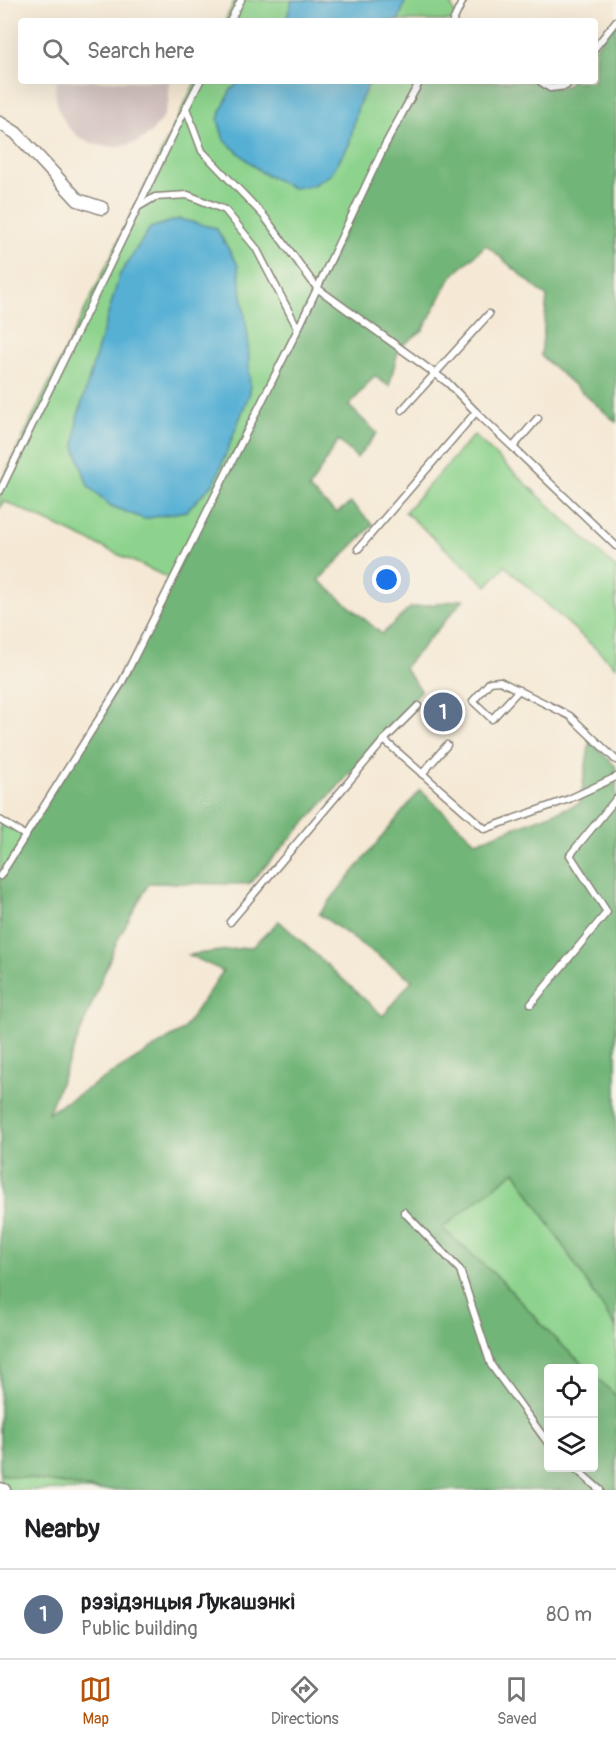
<!DOCTYPE html>
<meta charset="utf-8">
<style>
body{margin:0;font-family:Pangolin,sans-serif;background:#f6f6f6;color:#202124}
.controls{position:absolute;right:18px;bottom:18px;display:grid;overflow:hidden;border-radius:6px;box-shadow:0 6px 24px #0002}
.controls button{width:54px;height:54px;display:grid;place-items:center;padding:0;border:0;border-bottom:2px solid #e0e0e0;background:#fff;color:#202124;font:30px sans-serif}
.you{position:absolute;left:387px;top:580px;width:21px;height:21px;margin:-15px;border:4px solid #fff;border-radius:50%;background:#1a73e8;box-shadow:0 0 0 9px #1a73e833}
.badge{display:grid;place-items:center;width:39px;height:39px;border-radius:50%;background:#b45309;color:#fff;font-size:20px;font-weight:700}
.pin{position:absolute;translate:-50% -50%;border:3px solid #fff;box-shadow:0 2px 6px #0006}
.list{margin:0;padding:0;list-style:none}
h2{display:flex;justify-content:space-between;align-items:center;height:78px;margin:0;padding:0 24px;font-size:26px}
h2 small{font-size:20px;font-weight:400;color:#757577}
.list li{display:grid;grid-template-columns:39px 1fr auto;gap:18px;align-items:center;box-sizing:border-box;height:90px;padding:0 24px;border-top:2px solid #e0e0e0}
.list b{display:block;font-size:22px;white-space:nowrap}
.list p{margin:0;font-size:20px;white-space:nowrap;color:#757577}
.list em{font-size:20px;font-style:normal;color:#757577}
.icon{flex:none;width:33px;height:33px;fill:none;stroke:currentColor;stroke-width:2;stroke-linecap:round;stroke-linejoin:round}
.map{position:relative;flex:none;width:616px;height:1490px;overflow:hidden}
.search{position:absolute;background:#fff;box-shadow:0 6px 24px #0002;left:18px;right:18px;top:18px;height:66px;display:flex;align-items:center;gap:15px;box-sizing:border-box;padding:0 21px;border-radius:6px;color:#757577;font-size:22px}
.sheet{height:168px;background:#fff}
nav{display:flex;justify-content:space-around;align-items:center;box-sizing:border-box;height:84px;border-top:2px solid #e0e0e0;background:#fff;font-size:16px;color:#757577}
nav a{display:grid;justify-items:center;gap:3px}
nav .on{color:#b45309}
.map>svg:first-child{display:block}
.industrial{fill:#d1c0bd}
.green{fill:#8dd38d;stroke:#547854;stroke-width:1.5}
.forest{fill:#72b578;stroke:#47684a;stroke-width:1.5}
.water{fill:#57b0d4;stroke:#3a6678;stroke-width:1.5}
.lines{fill:none;stroke-linecap:round;stroke-linejoin:round}
.service-casing{stroke:#888278;stroke-width:9}
.minor-casing{stroke:#888278;stroke-width:15}
.service{stroke:#fff;stroke-width:6}
.minor{stroke:#fff;stroke-width:12}
</style>
<div class="map">
<svg width="616" height="1490" viewBox="0 0 616 1490">
<rect width="100%" height="100%" fill="#f7f3e8"/>
<filter id="ink" filterUnits="userSpaceOnUse"><feTurbulence type="fractalNoise" baseFrequency=".0167" numOctaves="2"/><feDisplacementMap in="SourceGraphic" scale="12" xChannelSelector="R" yChannelSelector="G"/><feConvolveMatrix kernelMatrix="1 2 1 2 8 2 1 2 1" color-interpolation-filters="sRGB"/></filter>
<filter id="wash" filterUnits="userSpaceOnUse"><feTurbulence type="fractalNoise" baseFrequency=".008" numOctaves="4" result="noise"/><feDisplacementMap in="SourceGraphic" scale="24" xChannelSelector="R" yChannelSelector="G"/><feGaussianBlur stdDeviation="1.35" result="paint"/><feColorMatrix in="noise" values="0 0 0 0 0 0 0 0 0 0 0 0 0 0 0 0 0 1.4 0 .05"/><feComposite in="paint" operator="in"/></filter>
<g filter="url(#wash)">
<rect width="100%" height="100%" fill="#f5e9d5"/>
<!-- industrial -->
<path class="industrial" d="M57,81H169V101L163,118L151,133L136,143L119,147L101,146L81,139L67,126L58,109L55,90Z"/>
<!-- green -->
<g class="green">
<path d="M235,0H449L456,16L453,21H225Z"/>
<path d="M196,81H423L173,580L4,501L0,508V485Z"/>
<path d="M474,435L616,568V667L505,566L487,586L405,512Z"/>
<path d="M0,820L26,836L0,876Z"/>
<path d="M515,1171L616,1328V1396L594,1375V1368H587L554,1338L502,1281L442,1228Z"/>
<path d="M0,1474L101,1490H0Z"/>
</g>
<!-- forest -->
<path class="forest" d="M616,21V422L541,356L547,297L486,245L451,277L423,330L399,348L389,386L374,376L349,406L377,433L357,458L338,440L309,489L336,513L351,503L373,525L319,580L382,634L410,608L464,599L404,668L421,690L397,722L249,884L149,883L117,941L48,1113L183,1030L223,971L189,955L252,947L279,921L383,1016L412,980L319,914L420,790L476,842L580,803L590,740L616,767V1328L515,1171L442,1228L502,1281L554,1338L587,1368H548V1468H594V1375L616,1396V1490H101L0,1474V876L121,683L420,81H540L550,88L566,86L570,81H595V48Z"/>
<!-- water -->
<g class="water">
<path d="M292,0H406L398,21H286Z"/>
<path d="M240,81H370L358,106L349,145L330,175L311,186L292,188L261,172L224,140L218,119L230,91Z"/>
<path d="M179,219L216,228L238,265L248,337L250,392L215,482L186,511L144,519L111,506L88,486L75,447L77,419L120,274L150,228Z"/>
</g>
</g>
<g filter="url(#ink)">
<g class="lines">
<!-- service casing -->
<g class="service-casing">
<g id="service">
<path d="M230,21L241,0"/>
<path d="M453,21L463,0"/>
<path d="M595,48L616,21"/>
<path d="M200,81L186,108L202,151L264,216L317,288L448,383L476,412L358,549"/>
<path d="M540,81L550,88L566,86L570,81"/>
<path d="M138,207L186,108"/>
<path d="M402,410L489,314"/>
<path d="M476,412L616,546"/>
<path d="M513,447L538,418"/>
<path d="M0,491L138,207L155,197L188,195L225,210L256,248L298,329"/>
<path d="M519,690L492,719L473,701L490,682L500,681L570,716L616,760"/>
<path d="M384,740L418,706"/>
<path d="M422,774L447,745"/>
<path d="M0,820L26,836"/>
<path d="M0,876L121,684L298,329L385,145L420,81"/>
<path d="M230,922L384,740L485,829L569,799L616,777"/>
<path d="M531,1004L607,912L570,855L616,799"/>
<path d="M404,1212L460,1270L491,1365L548,1443"/>
<path d="M575,1468L600,1490"/>
</g>
</g>
<!-- minor casing -->
<g class="minor-casing">
<g id="minor">
<path d="M0,123L16,133L78,200L102,208"/>
<path d="M0,1489L4,1490"/>
</g>
</g>
<!-- service -->
<use href="#service" class="service"/>
<!-- minor -->
<use href="#minor" class="minor"/>
</g>
</g>
</svg>
<div class="controls">
<button><svg class="icon" aria-label="locate" viewBox="0 0 24 24"><circle cx="12" cy="12" r="6"/><path d="M12 2v4M12 18v4M2 12h4M18 12h4"/></svg></button>
<button><svg class="icon" aria-label="layers" viewBox="0 0 24 24"><path d="M12 4l9 5-9 5-9-5zM3 14l9 5 9-5"/></svg></button>
</div>
<div class="you"></div>
<div class="pin badge" style="left:443px;top:712px;background:#5c6f8a">1</div>
<div class="search"><svg class="icon" aria-label="search" viewBox="0 0 24 24"><circle cx="10" cy="10" r="6"/><path d="M15 15l6 6"/></svg>Search here</div>
</div>
<section class="sheet">
<h2>Nearby<small></small></h2>
<ul class="list">
<li><span class="badge" style="background:#5c6f8a">1</span><div><b>рэзідэнцыя Лукашэнкі</b><p>Public building</p></div><em>80 m</em></li>
</ul>
</section>
<nav>
<a class="on"><svg class="icon" aria-label="map" viewBox="0 0 24 24"><path d="M3 6l6-2 6 2 6-2v14l-6 2-6-2-6 2zM9 4v14M15 6v14"/></svg>Map</a>
<a><svg class="icon" aria-label="directions" viewBox="0 0 24 24"><path d="M12 3l9 9-9 9-9-9zM9 14v-3h6M13 9l2 2-2 2"/></svg>Directions</a>
<a><svg class="icon" aria-label="saved" viewBox="0 0 24 24"><path d="M7 4h10v16l-5-4-5 4z"/></svg>Saved</a>
</nav>
